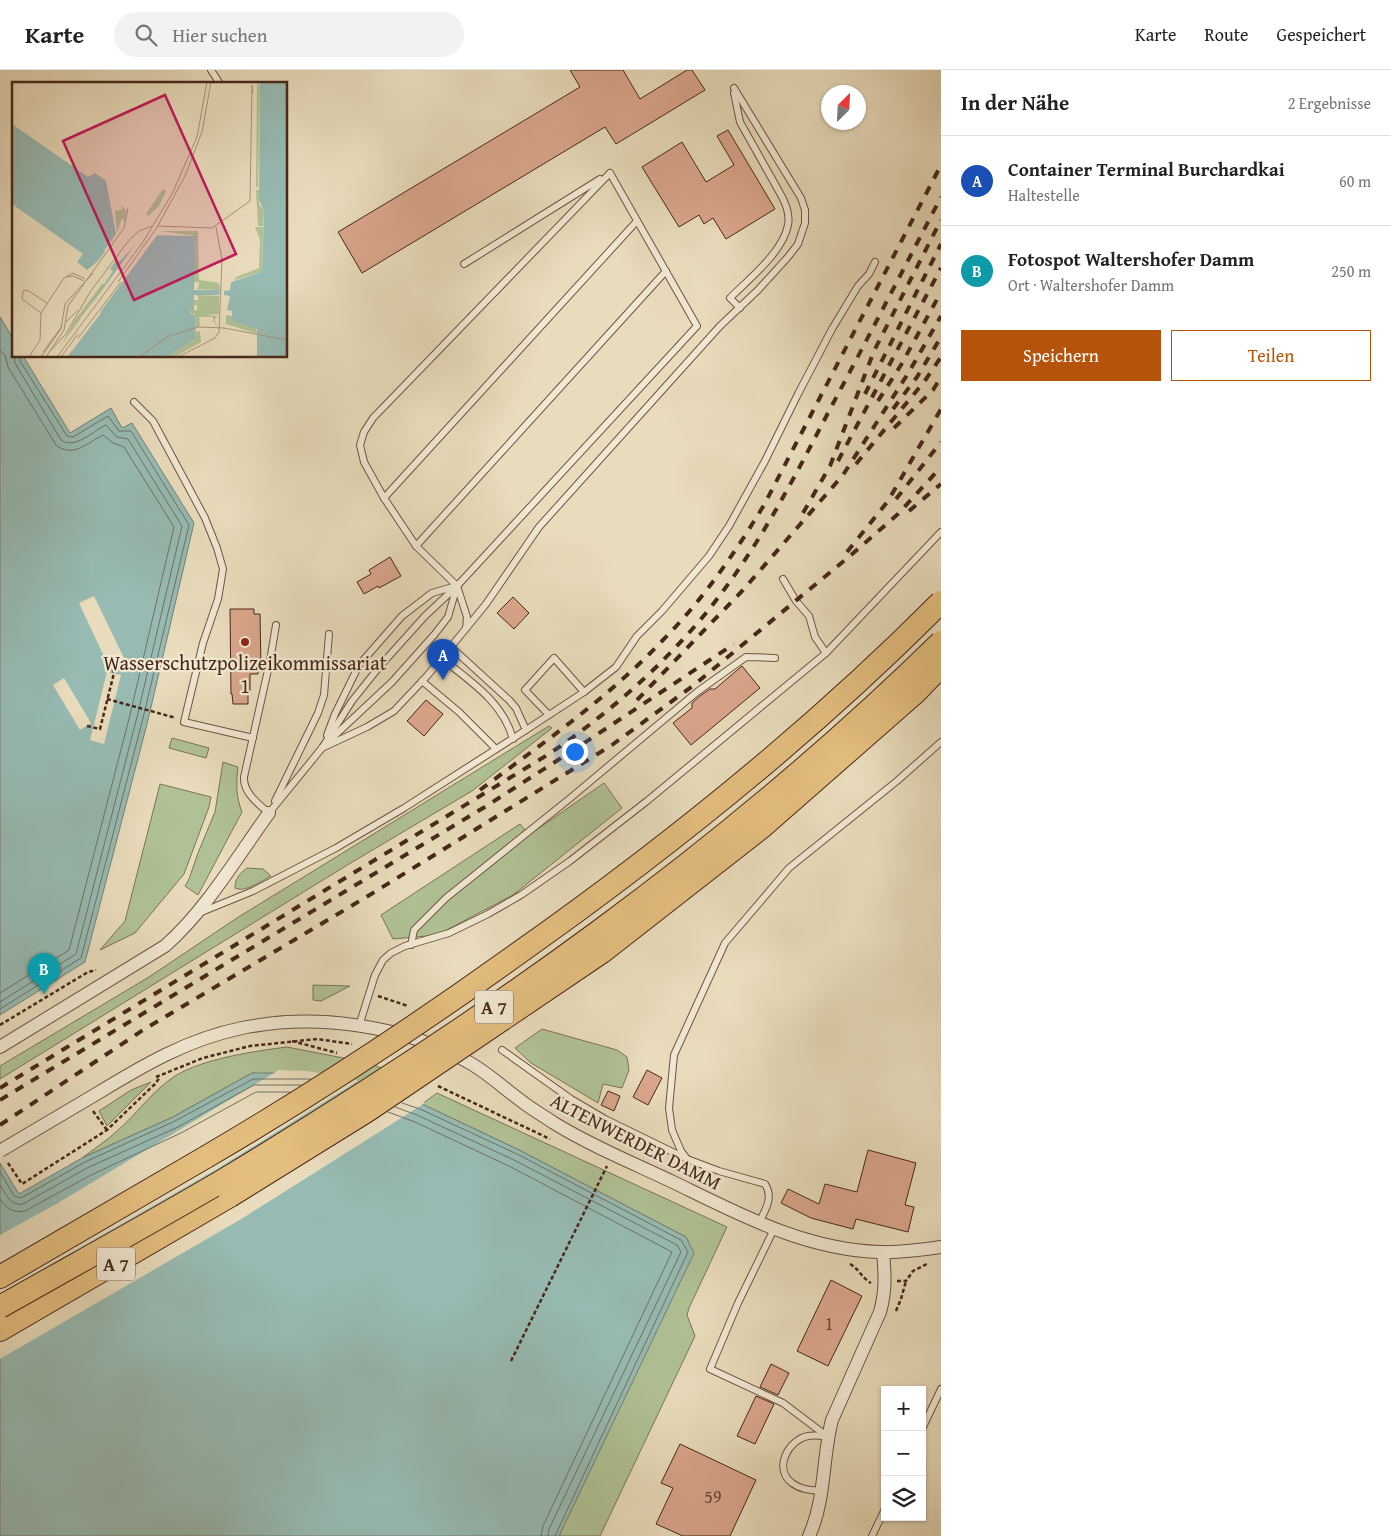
<!DOCTYPE html>
<html lang="de">
<meta charset="utf-8">
<style>
body{margin:0;font-family:"Gentium Book Plus",serif;background:#f2f2f2;color:#222}
.controls{position:absolute;right:15px;bottom:15px;display:grid;overflow:hidden;border-radius:0px;box-shadow:0 1px 4px #0004}
.controls button{width:45px;height:45px;display:grid;place-items:center;padding:0;border:0;border-bottom:1px solid #e0e0e0;background:#fff;color:#222;font:25px sans-serif}
.compass{position:absolute;left:821px;top:15px;width:45px;height:45px;border-radius:50%;background:#fff;box-shadow:0 1px 4px #0004;rotate:24deg}
.you{position:absolute;left:574px;top:681px;width:18px;height:18px;margin:-12px;border:4px solid #fff;border-radius:50%;background:#1a73e8;box-shadow:0 0 0 8px #1a73e833}
.badge{display:grid;place-items:center;width:32px;height:32px;border-radius:50%;background:#b45309;color:#fff;font-size:16px;font-weight:700}
.pin{position:absolute;translate:-50% -41px;filter:drop-shadow(0 1px 2px #0008)}
.pin::after{content:'';position:absolute;top:26px;width:18px;height:15px;background:inherit;clip-path:polygon(0 0,100% 0,50% 100%)}
.list{margin:0;padding:0;list-style:none}
h2{display:flex;justify-content:space-between;align-items:center;height:65px;margin:0;padding:0 20px;font-size:21px}
h2 small{font-size:16px;font-weight:400;color:#767676}
.list li{display:grid;grid-template-columns:32px 1fr auto;gap:15px;align-items:center;box-sizing:border-box;height:90px;padding:0 20px;border-top:1px solid #e0e0e0}
.list b{display:block;font-size:19px;white-space:nowrap}
.list p{margin:0;font-size:16px;white-space:nowrap;color:#767676}
.list em{font-size:16px;font-style:normal;color:#767676}
.actions{display:flex;gap:10px;padding:15px 20px}
.actions a{flex:1;padding:11px 0;border:1px solid #b45309;border-radius:0px;text-align:center;font-size:18px;color:#b45309}
.actions .main{background:#b45309;color:#fff}
.icon{flex:none;width:28px;height:28px;fill:none;stroke:currentColor;stroke-width:2;stroke-linecap:round;stroke-linejoin:round}
.map{position:relative;flex:none;width:941px;height:1466px;overflow:hidden}
header{display:flex;align-items:center;gap:30px;box-sizing:border-box;height:70px;padding:0 25px;background:#fff;border-bottom:1px solid #e0e0e0}
header strong{font-size:24px}
nav{display:flex;gap:28px;margin-inline-start:auto;font-size:18px}
.search{width:350px;height:45px;background:#f2f2f2;display:flex;align-items:center;gap:12px;box-sizing:border-box;padding:0 18px;border-radius:28px;color:#767676;font-size:19px}
main{display:flex}
aside{flex:1;background:#fff}
.map>svg:first-child{display:block}
.green{fill:#b0c295;stroke:#7b7458}
.water{fill:#97bbb3;stroke:#778076}
.pier{fill:#e9dcbc}
.lines{fill:none;stroke-linecap:round;stroke-linejoin:round}
.shore{stroke:#6e7166;stroke-width:1}
.building{fill:#daa68c;stroke:#46271a}
.lane-casing{stroke:#6f5442;stroke-width:8}
.street-casing{stroke:#6f5442;stroke-width:14}
.highway-casing{stroke:#46271a;stroke-width:24}
.path{stroke:#46271a;stroke-width:2.5;stroke-dasharray:4 2.5;stroke-linecap:butt}
.lane{stroke:#f1e8d3;stroke-width:6}
.street{stroke:#f1e8d3;stroke-width:12}
.highway{stroke:#e4be7e;stroke-width:22}
.rail{stroke:#46271a;stroke-width:4;stroke-dasharray:9 9;stroke-linecap:butt}
.street-bridge-casing{stroke:#6f5442;stroke-width:14;stroke-linecap:butt}
.highway-bridge-casing{stroke:#46271a;stroke-width:24;stroke-linecap:butt}
.street-bridge{stroke:#f1e8d3;stroke-width:12}
.highway-bridge{stroke:#e4be7e;stroke-width:22}
.poi-dot{fill:#8f2418;stroke:#f1e8d3;stroke-width:2}
.labels{text-anchor:middle;dominant-baseline:central;stroke-width:4.5;stroke-linejoin:round;paint-order:stroke}
.number-label{font-size:18px;fill:#6b4736}
.shield{fill:#f1e8d3;stroke:#796152;stroke-width:1}
.shield-label{font-size:19px;font-weight:bold;fill:#46271a}
.poi-label{font-size:20px;fill:#46271a;stroke:#f1e8d3}
.street-label{font-size:20px;fill:#46271a;stroke:#f1e8d3}
.inset-river{fill:none;stroke:#97bbb3;stroke-width:2.5}
.inset-road{fill:none;stroke:#a8947b;stroke-width:1}
.view{fill:#c2185b;fill-opacity:0.15;stroke:#c2185b;stroke-width:2.5}
.inset-edge{fill:none;stroke:#46271a;stroke-width:2.5}
</style>
<header>
<strong>Karte</strong>
<div class="search"><svg class="icon" aria-label="search" viewBox="0 0 24 24"><circle cx="10" cy="10" r="6"/><path d="M15 15l6 6"/></svg>Hier suchen</div>
<nav><a>Karte</a><a>Route</a><a>Gespeichert</a></nav>
</header>
<main>
<div class="map">
<svg width="941" height="1466" viewBox="0 0 941 1466">
<rect width="100%" height="100%" fill="#e9dcbc"/>
<filter id="stains"><feTurbulence type="fractalNoise" baseFrequency=".004" numOctaves="4"/><feColorMatrix values="0 0 0 0 .2 0 0 0 0 .09 0 0 0 0 .02 0 0 0 .5 -.17"/></filter>
<radialGradient id="worn" r=".72"><stop offset=".6" stop-color="#630" stop-opacity="0"/><stop offset="1" stop-color="#630" stop-opacity=".3"/></radialGradient>
<!-- green -->
<g class="green">
<path d="M549,656L552,658L472,721L349,794L0,1009V996L149,907L237,848Z"/>
<path d="M172,668L209,678L206,688L169,678Z"/>
<path d="M223,692L238,697C236,713 236,727 242,742L198,825L185,816L189,809L198,783L215,742Z"/>
<path d="M604,713L622,738L513,825L437,865L393,869L381,845L520,754L529,765Z"/>
<path d="M160,714L211,727L209,737L184,804L135,863L100,880L125,851Z"/>
<path d="M247,798L263,799L271,806C261,811 245,823 235,818C235,809 239,804 247,798Z"/>
<path d="M313,915L350,916L321,931L313,930Z"/>
<path d="M542,959L617,980L627,987L629,1000L622,1018L603,1014L598,1033L531,993L515,978Z"/>
<path d="M287,977L369,993L393,1003L374,1017L252,1003L173,1047L82,1088C94,1079 106,1071 116,1062C137,1044 152,1021 175,1006C202,989 255,981 287,977Z"/>
<path d="M151,1012L107,1056L99,1041L131,1020Z"/>
<path d="M437,1023L727,1157L689,1238L687,1245L695,1266L600,1466H559L693,1183L686,1167L519,1080L422,1034Z"/>
</g>
<!-- water -->
<g class="water">
<path d="M0,247L14,270V286H23L70,363L111,338L122,358L132,353L194,453L148,650L85,892L0,945Z"/>
<path d="M252,1003H276L342,1009L422,1034L519,1080L686,1167L694,1183L559,1466H0V1093L19,1124L82,1088L173,1047Z"/>
</g>
<!-- pier -->
<g class="pier">
<path d="M94,526L124,588L108,595L79,533Z"/>
<path d="M107,602L121,605L104,674L90,670Z"/>
<path d="M64,608L91,653L80,660L53,615Z"/>
<path d="M279,1000L305,1001L343,1006L358,1011L217,1099L0,1224V1165L58,1133Z"/>
<path d="M375,1015L425,1033L243,1148L0,1289V1228Z"/>
</g>
<g class="lines">
<!-- shore -->
<g class="shore">
<path d="M0,281L5,285L8,297L56,375C73,389 88,372 103,365L113,373L124,377L174,457L130,645L69,880L0,923"/>
<path d="M0,932L76,884L137,647L182,456L128,369L117,367L106,355C93,361 75,380 61,370L15,293L14,284"/>
<path d="M0,939L81,888L143,648L189,455L131,361H119L108,346L73,367L67,366L20,291V286"/>
<path d="M402,1033L420,1039L517,1084L681,1170L688,1182L555,1466"/>
<path d="M395,1037L417,1045L514,1090L677,1175L681,1182L549,1459L548,1466"/>
<path d="M388,1042L415,1052L511,1097L672,1182L543,1456L541,1466"/>
<path d="M0,1102L14,1126L21,1128L85,1092L175,1051L253,1009H310"/>
<path d="M0,1115C6,1124 10,1136 23,1134L87,1098L178,1057L254,1015H301"/>
<path d="M0,1129C6,1139 14,1143 25,1141L91,1105L181,1063L256,1022H290"/>
</g>
</g>
<!-- building -->
<g class="building">
<path d="M570,0H623L640,29L687,0H692L705,20L616,74L605,57L362,203L338,162L580,17Z"/>
<path d="M728,60L775,139L726,169L713,148L704,154L699,145L679,157L642,97L682,72L706,112L734,95L717,66Z"/>
<path d="M390,487L401,506L379,518L378,516L364,524L357,512L371,504L369,500Z"/>
<path d="M513,527L529,543L514,559L497,543Z"/>
<path d="M230,539H254V544H260L261,599H258V604H250V624H248V634H233L232,624H231Z"/>
<path d="M742,596L760,618L691,675L673,653L692,638V633L700,626L710,619H715Z"/>
<path d="M426,630L443,644L424,666L407,651Z"/>
<path d="M647,1000L662,1008L648,1035L633,1027Z"/>
<path d="M608,1021L620,1026L614,1041L601,1035Z"/>
<path d="M868,1080L916,1093L905,1135L914,1137L908,1162L856,1149L853,1159L811,1148L781,1133L788,1119L819,1134L825,1114L857,1122Z"/>
<path d="M831,1210L862,1226L828,1296L797,1281Z"/>
<path d="M771,1294L789,1303L778,1325L760,1317Z"/>
<path d="M756,1326L774,1334L755,1374L737,1366Z"/>
<path d="M680,1374L756,1410L730,1466H683L656,1454L673,1418L661,1413Z"/>
</g>
<g class="lines">
<!-- lane casing -->
<g class="lane-casing">
<g id="lane">
<path d="M211,0L220,14"/>
<path d="M734,23L740,52L781,125C786,134 790,145 788,155C783,182 749,209 730,228L740,238"/>
<path d="M464,194L600,109"/>
<path d="M134,332L153,351L205,448L217,478L223,499L218,529L203,573L184,652L253,668"/>
<path d="M384,428L637,151"/>
<path d="M416,476L666,201"/>
<path d="M783,509L796,531L809,546L815,567L826,583"/>
<path d="M466,558L467,547L457,516L416,476L384,428L364,392L360,375L364,362L373,348L610,103"/>
<path d="M451,577L509,630L516,638L526,660"/>
<path d="M441,588C470,611 503,632 513,669"/>
<path d="M422,611L459,642L496,679"/>
<path d="M549,645L525,620L554,588L584,622"/>
<path d="M327,665L335,644L359,595L402,546L432,523L456,516"/>
<path d="M330,670L392,612L434,565L448,547L457,516"/>
<path d="M322,678L367,657L394,641L427,606L486,534L539,457L720,256L758,220L788,187L798,174L805,153V140L801,128L734,18"/>
<path d="M275,731L318,643L324,625L329,564"/>
<path d="M269,743L322,678L352,631L380,596L425,546L457,516L697,256L610,103"/>
<path d="M269,743C258,734 243,722 244,707L270,591L276,555"/>
<path d="M199,843L253,821L336,778L404,738L526,660L584,622L616,597L637,566L662,541L709,486L729,456L765,391L798,324L832,259L858,216L869,204L875,192"/>
<path d="M411,875L414,860L446,828L568,730L697,622L746,587L775,588"/>
<path d="M359,956L375,905L383,890L391,883L405,876L449,863L488,844L521,825L570,791L647,731L826,583L941,462"/>
<path d="M502,980L571,1029L605,1049L687,1089L719,1101L765,1114C774,1128 765,1140 759,1153"/>
<path d="M687,1089L681,1081L672,1060L669,1038L674,985L725,873L789,798L897,711L941,672"/>
<path d="M774,1159L738,1233L710,1299L783,1333L828,1367"/>
<path d="M922,1359L941,1319"/>
<path d="M822,1421C812,1420 801,1420 792,1413C773,1399 788,1370 808,1366C814,1365 822,1366 828,1367"/>
<path d="M872,1466L885,1439"/>
</g>
</g>
<!-- street casing -->
<g class="street-casing">
<g id="street">
<path d="M0,977L165,876C206,840 237,787 269,743"/>
<path d="M5,1078C36,1060 67,1041 98,1023C144,995 188,969 242,958C315,943 405,955 470,993C489,1004 506,1020 524,1033C533,1040 544,1046 554,1053C591,1076 633,1093 673,1112C739,1144 805,1180 880,1182C900,1183 921,1180 941,1177"/>
<path d="M809,1466C826,1429 822,1388 832,1350L880,1242C886,1221 885,1204 883,1182"/>
</g>
</g>
<!-- highway casing -->
<g class="highway-casing">
<g id="highway">
<path d="M0,1207L206,1087"/>
<path d="M0,1260L230,1126"/>
</g>
</g>
<!-- path -->
<g class="path">
<path d="M107,629L176,648"/>
<path d="M87,656L100,659L114,603L111,594"/>
<path d="M378,926L408,936"/>
<path d="M0,955L88,902L96,900"/>
<path d="M292,971L337,983"/>
<path d="M156,1007L203,988L250,976L317,969L352,974"/>
<path d="M438,1016L550,1069"/>
<path d="M93,1041L107,1060"/>
<path d="M8,1093L22,1114L107,1060L155,1014L160,1007"/>
<path d="M850,1194C859,1199 862,1208 871,1213"/>
<path d="M897,1211H906L913,1201L927,1194"/>
<path d="M896,1241L901,1229L906,1211"/>
<path d="M511,1291L607,1096"/>
</g>
<!-- lane -->
<use href="#lane" class="lane"/>
<!-- street -->
<use href="#street" class="street"/>
<!-- highway -->
<use href="#highway" class="highway"/>
<!-- rail -->
<g class="rail">
<path d="M865,324L941,174"/>
<path d="M878,331L901,295L941,222"/>
<path d="M893,339L917,307L941,267"/>
<path d="M894,358L933,320L941,307"/>
<path d="M838,391L941,198"/>
<path d="M856,394L924,312L941,287"/>
<path d="M896,429L941,372"/>
<path d="M909,441L941,414"/>
<path d="M803,443L830,396L874,281L941,150"/>
<path d="M847,482L888,431L941,339"/>
<path d="M637,630L743,520L843,405L909,302L941,246"/>
<path d="M480,720C543,673 608,628 662,571C702,531 735,483 764,435L941,95"/>
<path d="M0,1018L549,684C605,646 657,601 701,549C754,486 791,414 829,341C867,270 904,198 941,127"/>
<path d="M0,1030L488,735L572,681L734,574"/>
<path d="M0,1055L143,960L368,826L612,675L694,615L851,485L898,444L941,397"/>
</g>
<!-- street-bridge casing -->
<g class="street-bridge-casing">
<path id="street-bridge" d="M0,1081L5,1078"/>
</g>
<!-- highway-bridge casing -->
<g class="highway-bridge-casing">
<g id="highway-bridge">
<path d="M206,1087C312,1025 414,958 513,887C665,780 810,664 941,532"/>
<path d="M230,1126L367,1041L602,882L762,757L916,622L941,596"/>
<path d="M0,1237C74,1195 149,1154 222,1111C479,956 726,783 941,572"/>
</g>
</g>
<!-- street-bridge -->
<use href="#street-bridge" class="street-bridge"/>
<!-- highway-bridge -->
<use href="#highway-bridge" class="highway-bridge"/>
</g>
<!-- markers -->
<circle class="poi-dot" cx="245" cy="572" r="5"/>
<g class="labels">
<!-- number labels -->
<g class="number-label">
<text x="829" y="1253">1</text>
<text x="713" y="1426">59</text>
</g>
<!-- shield labels -->
<g class="shield">
<rect x="475" y="920.5" width="38" height="33" rx="4"/>
<rect x="97" y="1177.5" width="38" height="33" rx="4"/>
</g>
<g class="shield-label">
<text x="494" y="937">A 7</text>
<text x="116" y="1194">A 7</text>
</g>
<!-- poi labels -->
<g class="poi-label">
<text x="245" y="592">Wasserschutzpolizeikommissariat<tspan x="245" dy="23">1</tspan></text>
</g>
<!-- street labels -->
<g class="street-label">
<text transform="translate(636 1071) rotate(27)">ALTENWERDER DAMM</text>
</g>
</g>
<!-- overview -->
<g transform="translate(12 12)">
<rect width="275" height="275" fill="#e9dcbc"/>
<path d="M245,0L248,4L246,105H244ZM151,107L154,109L147,124L136,134L134,132ZM244,108H247V122L252,128L251,144H246ZM109,123L114,128L113,139L110,137L105,150L103,129L110,127ZM243,145H251L250,190L222,198L224,195L247,186L248,158ZM148,149H186L187,198L207,201L208,208L185,207L187,204V200H182L184,154ZM91,201L92,204L50,262L63,238ZM185,213L207,214V232L192,233L206,234L202,238L206,245L201,239V235H187L188,244L184,245L183,232H179L178,228H185V223H182V218H187ZM214,233L220,234V239L243,245L246,252L214,242ZM188,249L189,260L163,275H155L184,256V250Z" fill="#b0c295"/>
<path d="M248,0H275V275H245V247L220,239V229L215,228L218,214L212,213V209L218,208L219,200L250,190L252,128L247,118ZM0,42L76,95L83,91L94,99L104,152L92,169L107,180L133,153L184,154L182,208H208L207,213H182V228H178V232L183,233L184,256L155,275H42L50,261L60,269L89,231L79,222L101,189L86,179L75,188L65,180L71,172L0,122Z" fill="#97bbb3"/>
<path d="M149,148L55,275H40L52,259L60,265L86,231L78,224L132,151ZM94,168L105,177L98,187L86,179Z" fill="#e9dcbc"/>
<path class="inset-river" d="M275,134L261,145L275,159"/>
<path class="inset-road" d="M146,144L200,146L238,119L240,3L241,11M54,195L61,194L72,199M106,200L144,147L173,94L190,50L199,0M29,231L10,217L11,209L15,208L35,221M54,240L66,228M66,256L109,200M31,270L50,244M37,270L54,252L78,210L117,158L127,149L140,144M17,275L28,258L29,231L52,196L61,191L73,197M29,275L49,247L53,222L81,191M34,275L52,248L56,224L112,146L116,126M45,275L131,160L160,112L185,55L195,0M49,275L66,252M127,275L155,255L186,245L212,246L275,258M166,275L203,256L207,250L210,178L204,145"/>
<path class="view" d="M153,13L224,172L122,218L51,59Z"/>
<rect width="275" height="275" class="inset-edge"/>
</g>
<rect width="100%" height="100%" filter="url(#stains)"/>
<rect width="100%" height="100%" fill="url(#worn)"/>
</svg>
<div class="controls">
<button>+</button>
<button>−</button>
<button><svg class="icon" aria-label="layers" viewBox="0 0 24 24"><path d="M12 4l9 5-9 5-9-5zM3 14l9 5 9-5"/></svg></button>
</div>
<svg class="compass" viewBox="-18 -18 36 36"><path d="M0-13l5 13h-10z" fill="#e53935"/><path d="M0 13l5-13h-10z" fill="#767676"/></svg>
<div class="you"></div>
<div class="pin badge" style="left:443px;top:610px;background:#1a4fb4">A</div>
<div class="pin badge" style="left:44px;top:924px;background:#0f9aa8">B</div>
</div>
<aside>
<h2>In der Nähe<small>2 Ergebnisse</small></h2>
<ul class="list">
<li><span class="badge" style="background:#1a4fb4">A</span><div><b>Container Terminal Burchardkai</b><p>Haltestelle</p></div><em>60 m</em></li>
<li><span class="badge" style="background:#0f9aa8">B</span><div><b>Fotospot Waltershofer Damm</b><p>Ort · Waltershofer Damm</p></div><em>250 m</em></li>
</ul>
<div class="actions"><a class="main">Speichern</a><a>Teilen</a></div>
</aside>
</main>
